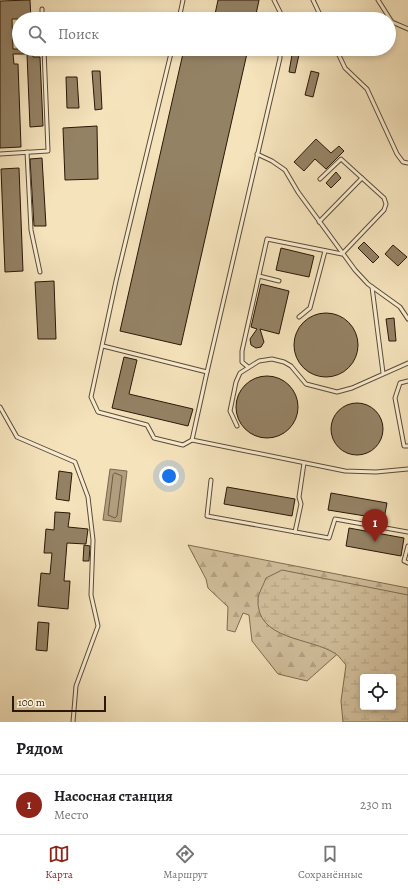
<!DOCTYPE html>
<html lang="ru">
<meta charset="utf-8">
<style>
body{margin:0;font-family:Alegreya,serif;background:#f2f2f2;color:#202124}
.controls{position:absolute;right:12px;bottom:12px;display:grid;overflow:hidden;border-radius:4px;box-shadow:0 2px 6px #0003}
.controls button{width:36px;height:36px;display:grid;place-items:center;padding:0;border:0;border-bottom:1px solid #e0e0e0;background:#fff;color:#202124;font:20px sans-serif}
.scale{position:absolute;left:12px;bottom:10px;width:94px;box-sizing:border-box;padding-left:4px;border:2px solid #2a1806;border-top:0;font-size:11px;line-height:14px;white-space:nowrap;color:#2a1806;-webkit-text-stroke:3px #f8edd3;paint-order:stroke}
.you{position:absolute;left:169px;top:476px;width:14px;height:14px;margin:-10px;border:3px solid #fff;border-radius:50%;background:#1a73e8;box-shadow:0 0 0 6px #1a73e833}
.badge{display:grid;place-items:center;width:26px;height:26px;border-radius:50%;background:#8f2418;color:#fff;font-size:13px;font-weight:700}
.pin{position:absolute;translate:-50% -33px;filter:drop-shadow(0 1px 2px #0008)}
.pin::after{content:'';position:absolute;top:21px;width:14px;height:12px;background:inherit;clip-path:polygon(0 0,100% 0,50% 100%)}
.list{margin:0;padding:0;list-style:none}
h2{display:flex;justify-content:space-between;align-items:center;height:52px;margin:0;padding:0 16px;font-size:17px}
h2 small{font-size:13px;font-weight:400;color:#757577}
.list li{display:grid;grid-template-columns:26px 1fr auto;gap:12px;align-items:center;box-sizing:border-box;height:60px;padding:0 16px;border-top:1px solid #e0e0e0}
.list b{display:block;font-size:15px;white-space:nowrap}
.list p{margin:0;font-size:13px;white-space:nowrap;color:#757577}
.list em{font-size:13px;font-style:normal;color:#757577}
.icon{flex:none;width:22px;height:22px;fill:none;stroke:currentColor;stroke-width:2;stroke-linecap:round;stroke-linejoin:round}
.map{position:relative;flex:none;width:408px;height:722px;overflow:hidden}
.search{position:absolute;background:#fff;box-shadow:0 2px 6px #0003;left:12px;right:12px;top:12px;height:44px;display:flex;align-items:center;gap:10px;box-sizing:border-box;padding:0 14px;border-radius:22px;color:#757577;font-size:15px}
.sheet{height:112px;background:#fff}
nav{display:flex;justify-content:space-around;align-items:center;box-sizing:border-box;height:56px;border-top:1px solid #e0e0e0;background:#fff;font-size:11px;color:#757577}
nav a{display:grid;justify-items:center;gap:2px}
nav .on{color:#8f2418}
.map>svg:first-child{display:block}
.forest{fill:url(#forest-firs);stroke:#7e6c52}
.wetland{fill:url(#wetland-marsh);stroke:#7e6c52;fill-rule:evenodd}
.water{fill:#b09e7e;stroke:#7a684e}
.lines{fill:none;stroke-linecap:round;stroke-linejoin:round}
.shore{stroke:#6d5b42;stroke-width:1}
.building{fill:#948265;stroke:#2a1806}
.lane-casing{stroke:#5d4b34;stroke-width:5}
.lane{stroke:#f8edd3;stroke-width:3}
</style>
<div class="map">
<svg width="408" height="722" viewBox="0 0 408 722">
<defs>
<pattern id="forest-firs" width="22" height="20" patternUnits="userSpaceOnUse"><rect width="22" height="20" fill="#d2c09d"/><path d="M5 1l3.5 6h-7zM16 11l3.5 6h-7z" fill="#b4a486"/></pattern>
<pattern id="wetland-marsh" width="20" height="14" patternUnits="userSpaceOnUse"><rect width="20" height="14" fill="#d2c09d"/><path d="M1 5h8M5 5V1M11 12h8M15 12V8" fill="none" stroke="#b4a486"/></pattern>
</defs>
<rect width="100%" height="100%" fill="#f5e3bc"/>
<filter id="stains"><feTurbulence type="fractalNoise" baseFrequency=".005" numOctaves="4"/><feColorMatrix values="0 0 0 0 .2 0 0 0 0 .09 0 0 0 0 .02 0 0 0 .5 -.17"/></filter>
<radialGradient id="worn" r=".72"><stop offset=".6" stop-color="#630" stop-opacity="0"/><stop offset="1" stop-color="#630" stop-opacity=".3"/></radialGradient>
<!-- forest -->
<path class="forest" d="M188,545L408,588V716L393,707V677L343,649L307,681L278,674L252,641L249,615L243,613L235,632L227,630L228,607L208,588L206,579Z"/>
<!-- wetland -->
<path class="wetland" d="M282,570L408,595V722H343L341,701L346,665C343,662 340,657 336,654C311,637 255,641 258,598C259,592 264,584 266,578ZM363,677H393V707H363Z"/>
<!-- water -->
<path class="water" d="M110,469L127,471L121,522L103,520Z"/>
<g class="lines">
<!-- shore -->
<path class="shore" d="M115,473L122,476L117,516L115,518L108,515L113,475Z"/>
</g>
<!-- building -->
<g class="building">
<path d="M30,0L31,19H12L13,49H32L33,57H40L43,126L30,127L27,54H13L14,64H18L21,147L0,148V1Z"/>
<path d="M218,0H259L255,19H214Z"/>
<path d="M184,49H248L181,345L120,331Z"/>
<path d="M293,49L300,50L295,73L289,72Z"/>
<path d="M92,71H100L102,109L95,110Z"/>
<path d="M311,71L319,73L313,97L305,95Z"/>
<path d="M66,77H77L79,108H67Z"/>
<path d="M97,126L98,179L65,180L63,128Z"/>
<path d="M316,139L331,153L339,146L344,151L326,169L315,159L304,171L294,162Z"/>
<path d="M42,158L46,226H34L30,159Z"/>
<path d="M19,168L23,271L5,272L1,169Z"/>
<path d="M336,172L341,178L331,188L326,183Z"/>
<path d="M364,242L379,257L373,263L358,248Z"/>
<path d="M393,245L407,257L398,266L385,254Z"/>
<path d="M281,248L314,256L309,277L276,270Z"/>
<path d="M54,281L56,339H38L35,282Z"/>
<path d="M261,284L289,291L279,334L260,329L264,342L261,347L256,348L251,345L250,339L257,329L251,327Z"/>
<circle cx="326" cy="345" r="32"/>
<path d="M394,318L396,341H389L386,319Z"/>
<path d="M124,357L137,360L129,394L193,409L188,426L112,408Z"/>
<circle cx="267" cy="407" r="31"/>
<circle cx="357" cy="429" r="26"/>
<path d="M59,471L72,473L69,501L56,499Z"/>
<path d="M227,487L295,499L292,516L224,504Z"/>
<path d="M331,493L387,503L384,519L328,510Z"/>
<path d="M55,512L70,513L68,527L88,529L86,544L67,543L64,581H70L68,609L38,606L41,573L50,574L52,553H44L46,529L54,530Z"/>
<path d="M349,528L404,538L401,556L346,546Z"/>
<path d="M84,545L90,546L89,561H83Z"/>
<path d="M38,622L49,623L47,651L36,650Z"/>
</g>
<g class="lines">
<!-- lane casing -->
<g class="lane-casing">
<g id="lane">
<path d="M274,0L281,14V19"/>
<path d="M313,0L322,19"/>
<path d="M378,0L392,22L408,29"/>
<path d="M42,9V19"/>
<path d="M179,19L183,0"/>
<path d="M172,49L116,281L91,397L98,412L147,425L154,438L183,445L192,440L345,471L376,472L408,469"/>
<path d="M336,49L345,68L367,89L397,154L403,162L408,163"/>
<path d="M27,152L31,230L40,272"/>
<path d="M0,154L48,151L44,49"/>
<path d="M257,154L272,161L285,170L298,192L355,270L368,284L400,307L408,319"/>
<path d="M319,222L362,178"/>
<path d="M259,276L279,281"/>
<path d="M372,287L383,373"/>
<path d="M299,317L310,308L325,251"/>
<path d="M103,346L207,372L192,440"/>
<path d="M248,367L242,362V351L267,239L342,254L384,210L386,204L384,198L341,159L320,179"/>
<path d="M207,372L280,58V49"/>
<path d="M408,381L400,383L395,398L404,446H408"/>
<path d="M0,407L17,437L75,462L88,497L93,540L91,595L98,626L76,686L73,722"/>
<path d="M237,426L230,411L236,382L240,373L259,361L272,359L284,362L291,366L306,384L337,392L352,388L408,363"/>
<path d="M211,480L207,516L329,538L335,519L408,532"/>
<path d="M295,532L301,504L299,497L304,463"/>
<path d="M408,546L404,561L408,563"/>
</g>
</g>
<!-- lane -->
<use href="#lane" class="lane"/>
</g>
<rect width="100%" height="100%" filter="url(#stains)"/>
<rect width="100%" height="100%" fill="url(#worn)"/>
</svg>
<div class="controls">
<button><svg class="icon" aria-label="locate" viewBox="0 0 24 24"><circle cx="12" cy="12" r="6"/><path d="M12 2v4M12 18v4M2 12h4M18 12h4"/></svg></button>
</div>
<div class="scale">100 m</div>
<div class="you"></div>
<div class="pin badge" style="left:375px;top:542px">1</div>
<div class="search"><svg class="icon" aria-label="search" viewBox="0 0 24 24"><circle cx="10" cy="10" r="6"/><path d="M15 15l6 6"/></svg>Поиск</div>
</div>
<section class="sheet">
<h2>Рядом<small></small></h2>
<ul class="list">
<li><span class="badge">1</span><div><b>Насосная станция</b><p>Место</p></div><em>230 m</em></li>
</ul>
</section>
<nav>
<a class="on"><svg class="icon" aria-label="map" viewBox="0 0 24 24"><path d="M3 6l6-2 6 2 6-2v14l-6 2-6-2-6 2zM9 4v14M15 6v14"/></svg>Карта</a>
<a><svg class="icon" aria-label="directions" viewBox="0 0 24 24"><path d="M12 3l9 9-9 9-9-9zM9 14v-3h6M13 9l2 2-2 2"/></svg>Маршрут</a>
<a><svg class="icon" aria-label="saved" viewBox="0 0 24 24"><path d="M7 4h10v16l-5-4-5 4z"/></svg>Сохранённые</a>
</nav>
